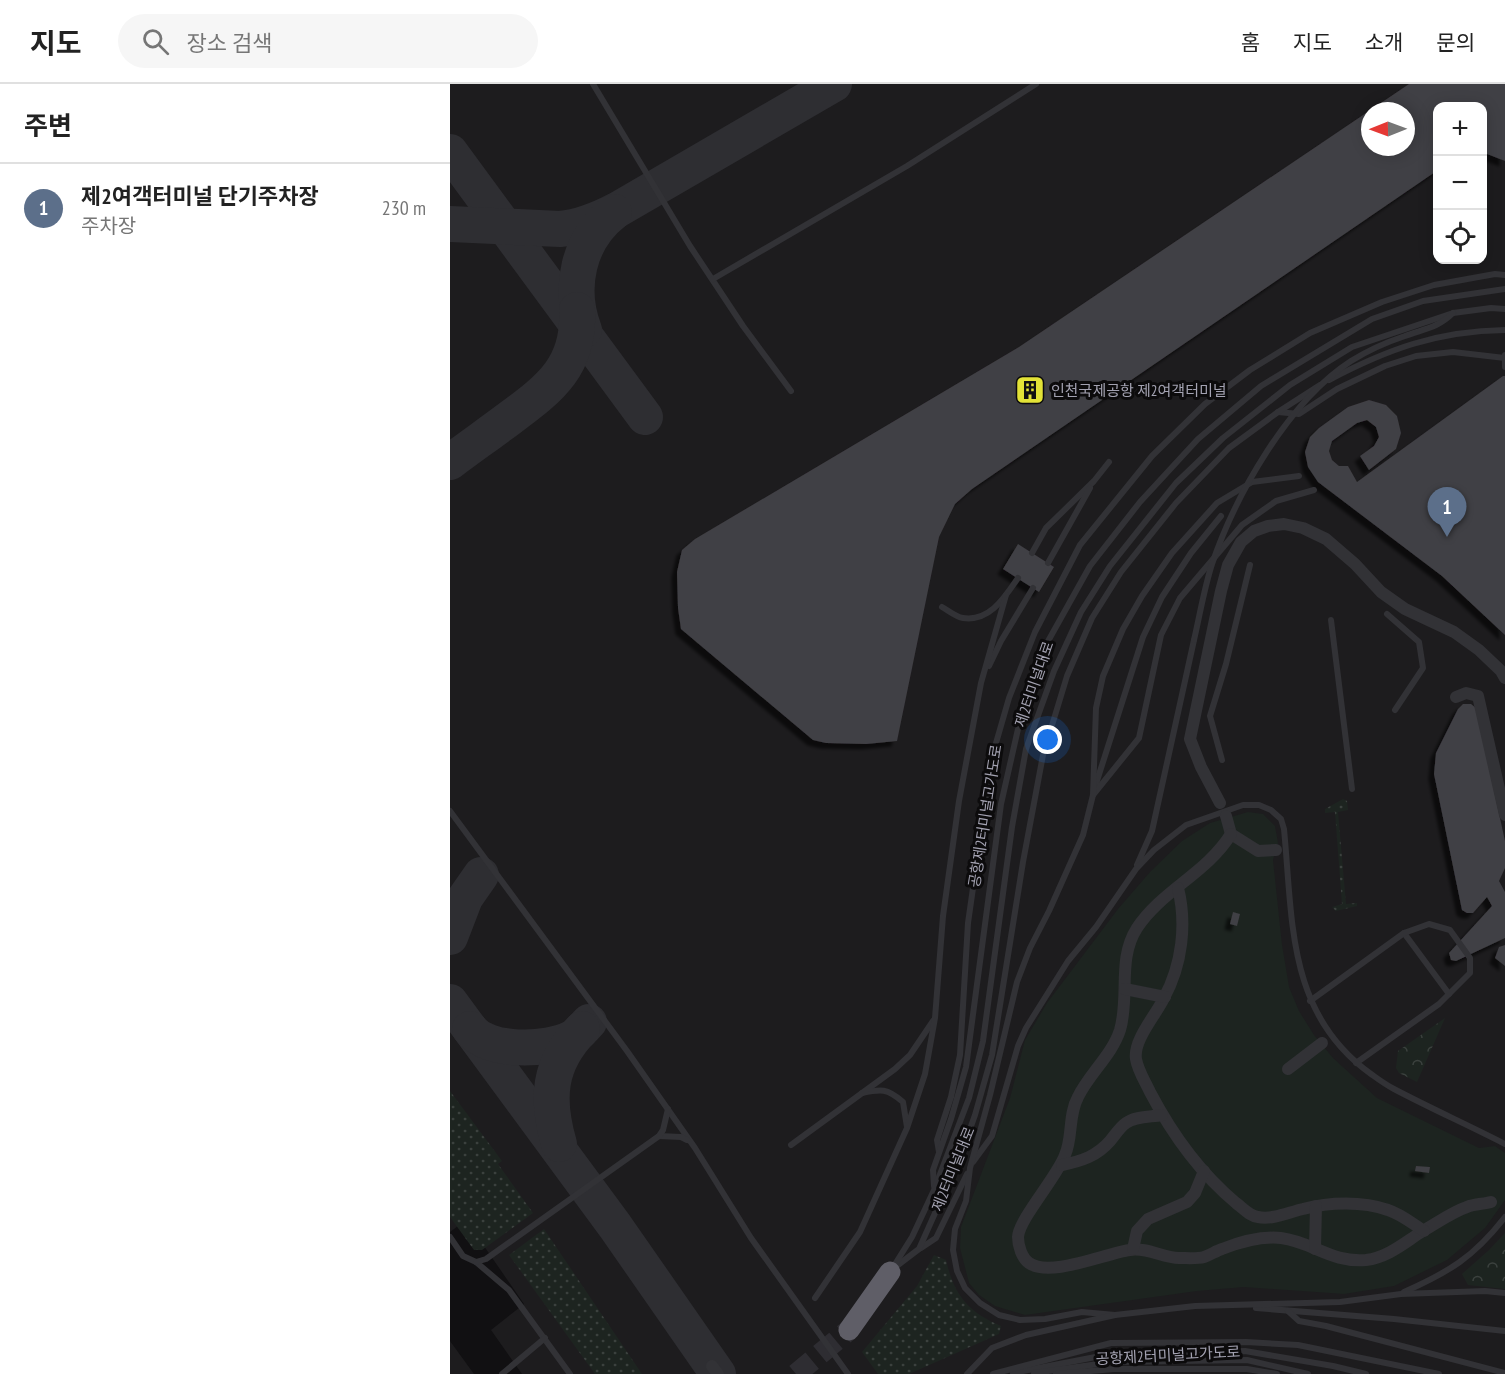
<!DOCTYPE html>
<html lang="ko">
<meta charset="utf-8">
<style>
body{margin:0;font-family:"PT Sans Narrow","Noto Sans KR",sans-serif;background:#f6f6f6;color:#222}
.controls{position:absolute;right:18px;top:18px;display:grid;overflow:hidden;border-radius:12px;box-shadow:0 3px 15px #0003}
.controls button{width:54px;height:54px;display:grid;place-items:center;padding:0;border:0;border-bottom:2px solid #e0e0e0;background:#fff;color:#222;font:30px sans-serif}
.compass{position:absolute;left:911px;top:18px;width:54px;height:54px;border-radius:50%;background:#fff;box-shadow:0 3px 15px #0003;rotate:269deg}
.you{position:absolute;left:598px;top:656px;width:21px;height:21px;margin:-15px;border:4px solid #fff;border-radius:50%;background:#1a73e8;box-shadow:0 0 0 9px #1a73e833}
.badge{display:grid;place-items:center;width:39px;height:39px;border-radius:50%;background:#0f766e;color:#fff;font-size:20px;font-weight:700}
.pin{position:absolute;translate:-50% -50px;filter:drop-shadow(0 2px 3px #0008)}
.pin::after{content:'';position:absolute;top:32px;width:21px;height:18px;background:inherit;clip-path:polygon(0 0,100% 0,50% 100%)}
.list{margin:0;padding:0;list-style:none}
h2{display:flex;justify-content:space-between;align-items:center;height:78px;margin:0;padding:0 24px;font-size:26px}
h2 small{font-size:20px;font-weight:400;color:#767676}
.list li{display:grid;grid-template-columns:39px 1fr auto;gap:18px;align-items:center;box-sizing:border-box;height:90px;padding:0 24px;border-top:2px solid #e0e0e0}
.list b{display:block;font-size:22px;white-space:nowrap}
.list p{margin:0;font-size:20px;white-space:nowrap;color:#767676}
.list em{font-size:20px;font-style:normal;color:#767676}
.icon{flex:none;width:33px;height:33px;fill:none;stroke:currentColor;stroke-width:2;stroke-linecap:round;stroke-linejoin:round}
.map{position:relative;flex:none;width:1055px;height:1290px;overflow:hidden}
header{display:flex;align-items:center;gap:36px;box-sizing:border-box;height:84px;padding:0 30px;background:#fff;border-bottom:2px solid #e0e0e0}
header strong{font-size:28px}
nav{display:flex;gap:33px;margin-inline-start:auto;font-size:21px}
.search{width:420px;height:54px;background:#f6f6f6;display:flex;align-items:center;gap:15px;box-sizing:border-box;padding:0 21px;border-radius:33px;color:#767676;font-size:22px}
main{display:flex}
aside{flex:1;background:#fff}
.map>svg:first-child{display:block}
.built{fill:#1d1c1e;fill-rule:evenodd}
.grass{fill:url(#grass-dots)}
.forest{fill:url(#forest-crowns)}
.green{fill:#1d2420}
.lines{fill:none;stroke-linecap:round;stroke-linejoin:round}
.taxiway{stroke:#2e2e32;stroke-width:36}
.building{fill:#403f44;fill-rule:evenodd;filter:url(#shadow)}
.highway-tunnel{stroke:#2e2d32;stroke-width:21;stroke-dasharray:21 10;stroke-linecap:butt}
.lane{stroke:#323236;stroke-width:6}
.street{stroke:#323236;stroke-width:12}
.highway{stroke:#5f5e67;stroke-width:21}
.lane-bridge{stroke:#323236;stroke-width:6}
.labels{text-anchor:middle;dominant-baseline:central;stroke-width:6;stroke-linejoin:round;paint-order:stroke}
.poi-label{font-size:15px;fill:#a3a2b1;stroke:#0c0b0c;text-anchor:start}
.street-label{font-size:15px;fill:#a3a2b1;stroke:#0c0b0c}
</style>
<header>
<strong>지도</strong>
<div class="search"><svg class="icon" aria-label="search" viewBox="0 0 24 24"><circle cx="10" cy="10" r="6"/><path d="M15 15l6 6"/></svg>장소 검색</div>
<nav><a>홈</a><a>지도</a><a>소개</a><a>문의</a></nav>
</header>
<main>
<aside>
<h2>주변<small></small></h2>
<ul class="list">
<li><span class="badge" style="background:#5c6f8a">1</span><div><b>제2여객터미널 단기주차장</b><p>주차장</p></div><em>230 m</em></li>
</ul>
</aside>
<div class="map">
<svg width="1055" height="1290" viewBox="0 0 1055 1290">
<defs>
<pattern id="grass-dots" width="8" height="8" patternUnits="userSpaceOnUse" patternTransform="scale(1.5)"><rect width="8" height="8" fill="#1d2420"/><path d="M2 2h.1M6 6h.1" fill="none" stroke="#3b413e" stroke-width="1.8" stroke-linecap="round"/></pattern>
<pattern id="forest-crowns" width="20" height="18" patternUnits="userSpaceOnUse" patternTransform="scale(1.5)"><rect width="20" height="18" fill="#1d2420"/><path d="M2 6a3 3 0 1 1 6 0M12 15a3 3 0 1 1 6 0" fill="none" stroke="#3b413e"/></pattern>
<filter id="shadow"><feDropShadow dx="-5.5" dy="5.5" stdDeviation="1.5" flood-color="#0009"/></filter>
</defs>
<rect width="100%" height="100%" fill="#111012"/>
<!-- built -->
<g class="built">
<path d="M0,0H1055V1290H72L41,1246L74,1220L16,1136L0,1148ZM988,22H1032V176H988ZM920,27H956V63H920Z"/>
<path d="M0,1257L24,1290H0Z"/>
</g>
<!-- grass -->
<g class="grass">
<path d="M893,715L897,717L898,726L888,728L896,820L907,819V822L886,827L882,823L892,820L885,728L875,729V725Z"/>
<path d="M0,1007L52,1077L48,1080L83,1129L32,1166H24L0,1133Z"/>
<path d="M94,1145L192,1290H145L59,1171Z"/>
<path d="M484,1171L496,1176C504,1211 518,1228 551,1242L549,1250L459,1290H428L412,1268L467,1202Z"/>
</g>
<!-- forest -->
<g class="forest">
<path d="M995,934L967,998L949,989L946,984L948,967Z"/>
<path d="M1055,1149V1205L1018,1201L1012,1190L1039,1166Z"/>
</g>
<!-- green -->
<path class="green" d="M798,728L813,730L825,742L828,759L823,776L832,861L839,903L849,927L864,951L883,974L927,1014L1029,1064L1045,1062L1055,1069V1116L1035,1144L997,1176L944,1202L894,1210L794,1203L747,1207L575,1231L545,1222L529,1211L519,1199L510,1164L511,1143L560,1014L575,956L597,919L668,825L700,788L732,757L760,739Z"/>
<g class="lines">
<!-- taxiway -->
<g class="taxiway">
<path d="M0,68L195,333"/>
<path d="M0,140L110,145C131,143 148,136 167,126L384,0"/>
<path d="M134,246C118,204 128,156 164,128"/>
<path d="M0,378C20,363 40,349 60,334C101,304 130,281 127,226"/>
<path d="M0,853L15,814L31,791"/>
<path d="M0,918L165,1142L268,1290"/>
<path d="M20,945C38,969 97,967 122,954C128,951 134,943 139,938"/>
<path d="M109,1060C96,1015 98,980 132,945"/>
</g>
</g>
<!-- building -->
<g class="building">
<path d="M959,0H1055V77L1032,68V22H988V86L522,405L505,420L489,453L447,657L416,660L376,659L363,656L231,545L228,524L227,488L232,466L245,455L569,263ZM920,27H956V63H920Z"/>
<path d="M1053,292H1055V551L992,492L868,398L858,383L855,368L860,353L869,344L898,323L919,316L936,321L947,332L951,349L946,365L919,386L910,372L924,362L929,353L926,343L917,336L907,339L882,357L879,367L882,376L889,382H898L907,398Z"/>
<path d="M568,460L604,483L589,508L553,485Z"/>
<path d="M1013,620H1021L1026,624L1055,757V784L1049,797L1055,808V854L1006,877L1001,876L999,869L1042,822L1037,813L1023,829H1017L1012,826L984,690L986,669L1008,625Z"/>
<path d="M783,828L790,830L787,842L780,840Z"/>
<path d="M1055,861V882L1045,874L1049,863Z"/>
<path d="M966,1082L980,1083L979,1089L965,1087Z"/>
</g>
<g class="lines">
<!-- highway-tunnel -->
<path class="highway-tunnel" d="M346,1290L399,1246"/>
<!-- lane -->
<g class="lane">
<path d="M143,0L240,162L293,242L341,307"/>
<path d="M263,195L457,82L586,0"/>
<path d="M879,296C938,265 987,247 1055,246"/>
<path d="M828,328L849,330L887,305L935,282L966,272L1003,268L1055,274"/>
<path d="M582,469L596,444L644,397L659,378"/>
<path d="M598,479L640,404"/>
<path d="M492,523C499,527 506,533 513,534C540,538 555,513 568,494"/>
<path d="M937,530L969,558L973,584L945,626"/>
<path d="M881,536L902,705"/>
<path d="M539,582L551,557L583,504"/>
<path d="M772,676L760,632L776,580L800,481"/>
<path d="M645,703L693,553L712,513L741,469L771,432"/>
<path d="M643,711L689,654L711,551L730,514L792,441L826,417L864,406"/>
<path d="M0,727L177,967L245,1064L301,1154L398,1290"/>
<path d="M687,781L702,747L744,556"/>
<path d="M954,849L999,910"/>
<path d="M860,917L954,849L979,840L1000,846L1020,874V889L989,920L906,979"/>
<path d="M412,1009C431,1005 437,1004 453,1018L457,1043"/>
<path d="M209,1052L231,1053L237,1056"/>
<path d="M341,1061L445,985L460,971L483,937"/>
<path d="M489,1068L487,1056L501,1013L510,971L518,839L531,748L546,659L559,614L585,548L630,461L702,372L755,320L800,286L860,249L932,218L984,201L1045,190L1055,191"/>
<path d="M523,1078L542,1052L568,962L576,944L618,877L646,843L686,785L704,766L736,741L793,721H809L821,726L831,735L834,745C843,838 837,930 921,990C928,995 936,1001 944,1005C980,1024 1018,1041 1055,1060"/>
<path d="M484,1102L483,1086L501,1035L516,983L551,720L568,645L597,559L640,482L690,418L748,355L811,302L922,235L973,217L1055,205"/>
<path d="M0,1153L13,1172L26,1178L59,1206L120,1290"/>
<path d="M471,1164L486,1154L517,1090"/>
<path d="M26,1178L36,1175L209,1052L213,1046L218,1025"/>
<path d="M444,1184L469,1165L510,1073L525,1031L542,971L573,778L593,671L617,592L642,534L671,488L726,419L779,364L828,328L870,301"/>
<path d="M442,1185L462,1153L484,1106L519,1014L533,957L562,743L576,665L604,587L631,528L660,482L726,399L773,354L840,301L902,263L1003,229L1041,224L1055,225"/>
<path d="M954,1208C999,1188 1024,1173 1055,1133"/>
<path d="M365,1214L410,1148L457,1044L475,990L485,934L493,832L509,717L531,599L556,511"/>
<path d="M806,1224L944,1235L1055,1247"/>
<path d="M838,1227L849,1237L876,1242L1055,1289"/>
<path d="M665,1231L632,1228L595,1235L570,1236L549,1231L530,1219L515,1204L507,1187L503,1166L505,1145L516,1117L520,1084L540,1011L567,898L580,864L599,827L633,751L643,711L646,624L653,592L673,545L692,512L722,469L767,419L802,398L849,392"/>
<path d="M563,1289L661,1270L795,1267L883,1282L916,1290"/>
<path d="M584,1289L663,1278L797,1276L858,1290"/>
<path d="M52,1290L95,1254"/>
<path d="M517,1290L542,1264L576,1251L665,1231L745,1222L890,1218L951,1210L1035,1207L1055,1209"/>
<path d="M543,1290L661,1259L796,1258L848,1261L989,1290"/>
<path d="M606,1290L664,1285H797L827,1290"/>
</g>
<!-- street -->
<g class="street">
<path d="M1006,613L1016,609L1028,612L1055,731"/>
<path d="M770,719L751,683L740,655L771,507L778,481L791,458L804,447L818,442L834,440L853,444L876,455L905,480L931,508L955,525L1004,548L1029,566L1051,587L1055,594"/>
<path d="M776,732L781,750L808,767L826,766"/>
<path d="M781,750C757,789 711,807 687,844C667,875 680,912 670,946C662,971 639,990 628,1013C618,1031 623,1053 615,1071C607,1093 569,1135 568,1153C568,1162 572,1174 579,1179C600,1194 656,1169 680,1166C697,1163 713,1174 729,1174C737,1174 747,1175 754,1173C760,1171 766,1167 772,1165C790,1158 812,1152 831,1154C863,1158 881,1179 916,1176C939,1173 955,1158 973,1147C987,1139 1002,1128 1017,1123C1024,1120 1034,1120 1041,1118"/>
<path d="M728,804C737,840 732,881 714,914C706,931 683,956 686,975C688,987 695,997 700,1008C722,1050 749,1088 786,1119C793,1124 799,1132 808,1133C823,1136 839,1128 853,1125C879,1118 913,1117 938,1126C951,1130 963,1140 974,1147"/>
<path d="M675,905L715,913"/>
<path d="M838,985L872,959"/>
<path d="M612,1081C632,1077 647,1072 660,1057C665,1051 670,1043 676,1039C685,1032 701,1033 712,1031"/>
<path d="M683,1165L687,1147L698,1135L737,1118L745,1109L754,1087"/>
<path d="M865,1165L866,1122"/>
<path d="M262,1282L268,1290"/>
</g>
<!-- highway -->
<path class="highway" d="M399,1246L440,1188"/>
<!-- lane-bridge -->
<g class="lane-bridge">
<path d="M1055,271V283"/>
<path d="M744,556C750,530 754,505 762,480C786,410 838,318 901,277C917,267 937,258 955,252C974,245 988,244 1003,229"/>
</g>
</g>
<!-- icons -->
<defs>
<g id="building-square" transform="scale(1.5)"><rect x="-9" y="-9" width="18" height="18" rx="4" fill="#e3e337" stroke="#0c0b0c"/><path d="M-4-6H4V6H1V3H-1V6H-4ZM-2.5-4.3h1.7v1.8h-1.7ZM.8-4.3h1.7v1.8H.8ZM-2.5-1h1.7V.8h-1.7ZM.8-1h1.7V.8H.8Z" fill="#111"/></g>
</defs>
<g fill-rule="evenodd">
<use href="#building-square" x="580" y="306"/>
</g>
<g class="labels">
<!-- poi labels -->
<g class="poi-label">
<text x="601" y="306">인천국제공항 제2여객터미널</text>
</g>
<!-- street labels -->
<g class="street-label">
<text transform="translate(584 600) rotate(-71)">제2터미널대로</text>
<text transform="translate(535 732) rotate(-81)">공항제2터미널고가도로</text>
<text transform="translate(503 1085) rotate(-68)">제2터미널대로</text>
<text transform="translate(718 1271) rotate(-3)">공항제2터미널고가도로</text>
</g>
</g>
</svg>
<div class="controls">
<button>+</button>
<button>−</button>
<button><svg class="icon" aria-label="locate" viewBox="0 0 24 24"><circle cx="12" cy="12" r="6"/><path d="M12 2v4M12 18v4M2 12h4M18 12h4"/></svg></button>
</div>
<svg class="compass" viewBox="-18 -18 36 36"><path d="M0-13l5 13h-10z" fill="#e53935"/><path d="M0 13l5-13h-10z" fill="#767676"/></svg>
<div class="you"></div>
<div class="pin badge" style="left:997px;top:453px;background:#5c6f8a">1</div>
</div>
</main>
